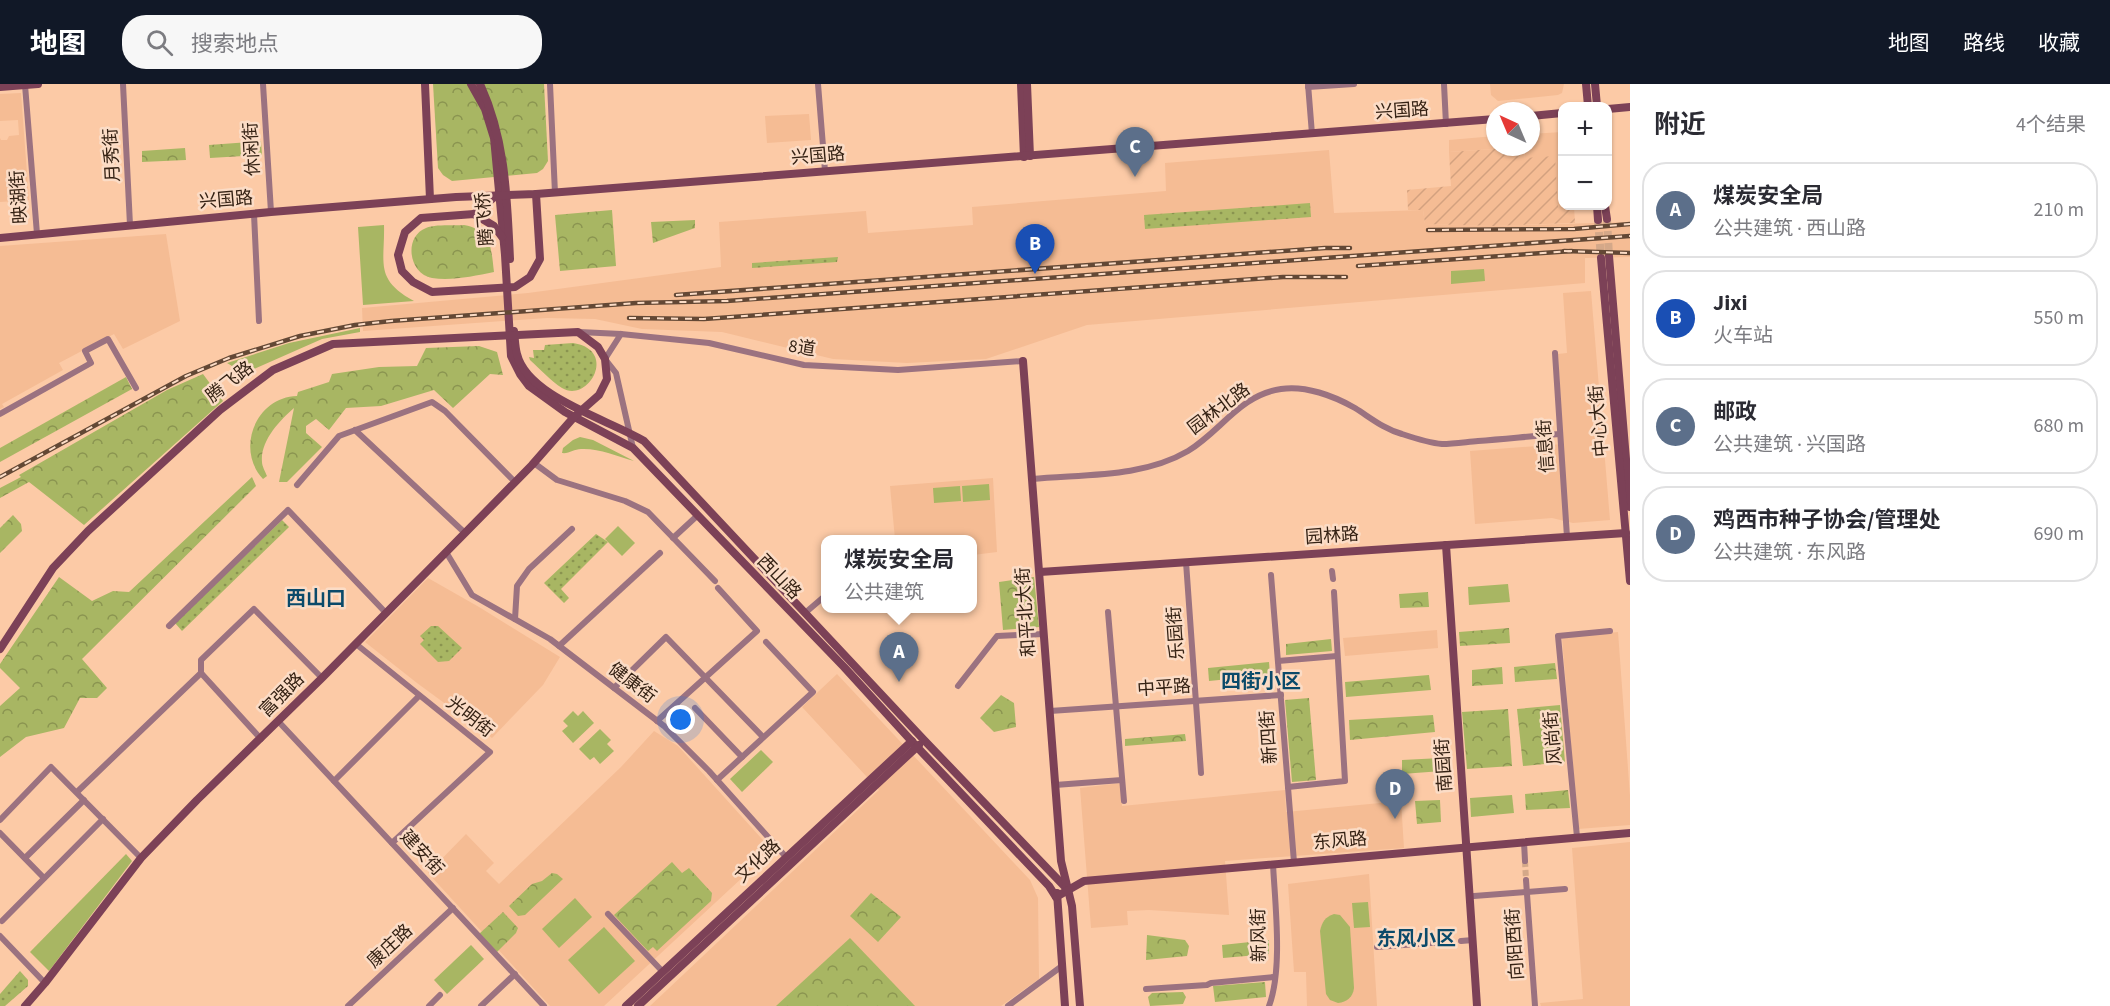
<!DOCTYPE html>
<html lang="zh">
<meta charset="utf-8">
<style>
body{margin:0;font-family:"Source Sans 3","Noto Sans SC",sans-serif;background:#f7f7f7;color:#2b2b33}
.controls{position:absolute;right:18px;top:18px;display:grid;overflow:hidden;border-radius:12px;box-shadow:0 2px 4px #0004}
.controls button{width:54px;height:54px;display:grid;place-items:center;padding:0;border:0;border-bottom:2px solid #e1e1e2;background:#fff;color:#2b2b33;font:30px sans-serif}
.compass{position:absolute;left:1486px;top:18px;width:54px;height:54px;border-radius:50%;background:#fff;box-shadow:0 2px 4px #0004;rotate:316deg}
.you{position:absolute;left:681px;top:636px;width:21px;height:21px;margin:-15px;border:4px solid #fff;border-radius:50%;background:#1a73e8;box-shadow:0 0 0 9px #1a73e833}
.badge{display:grid;place-items:center;width:39px;height:39px;border-radius:50%;background:#111827;color:#fff;font-size:20px;font-weight:700}
.pin{position:absolute;translate:-50% -50px;filter:drop-shadow(0 2px 3px #0008)}
.pin::after{content:'';position:absolute;top:32px;width:21px;height:18px;background:inherit;clip-path:polygon(0 0,100% 0,50% 100%)}
.popup{position:absolute;left:821px;top:451px;width:156px;height:78px;box-sizing:border-box;display:grid;place-content:center;border-radius:12px;background:#fff;filter:drop-shadow(0 2px 4px #0005);font-size:20px;white-space:nowrap;color:#7c7c81}
.popup b{font-size:22px;color:#2b2b33}
.popup::after{content:'';position:absolute;left:50%;top:100%;margin-left:-12px;border:12px solid transparent;border-top-color:#fff}
.list{margin:0;padding:0;list-style:none}
h2{display:flex;justify-content:space-between;align-items:center;height:78px;margin:0;padding:0 24px;font-size:26px}
h2 small{font-size:20px;font-weight:400;color:#7c7c81}
.list li{display:grid;grid-template-columns:39px 1fr auto;gap:18px;align-items:center;box-sizing:border-box;height:96px;margin:0 12px 12px;padding:0 12px;border:2px solid #e1e1e2;border-radius:24px}
.list b{display:block;font-size:22px;white-space:nowrap}
.list p{margin:0;font-size:20px;white-space:nowrap;color:#7c7c81}
.list em{font-size:20px;font-style:normal;color:#7c7c81}
.icon{flex:none;width:33px;height:33px;fill:none;stroke:currentColor;stroke-width:2;stroke-linecap:round;stroke-linejoin:round}
.map{position:relative;flex:none;width:1630px;height:922px;overflow:hidden}
header{display:flex;align-items:center;gap:36px;box-sizing:border-box;height:84px;padding:0 30px;background:#111827;color:#fff}
header strong{font-size:28px}
nav{display:flex;gap:33px;margin-inline-start:auto;font-size:21px}
.search{width:420px;height:54px;background:#f7f7f7;display:flex;align-items:center;gap:15px;box-sizing:border-box;padding:0 21px;border-radius:24px;color:#7c7c81;font-size:22px}
main{display:flex}
aside{flex:1;background:#fff}
.map>svg:first-child{display:block}
.built{fill:#f5bc94}
.industrial{fill:url(#industrial-furrows)}
.grass{fill:#a8b663}
.forest{fill:url(#forest-crowns)}
.garden{fill:url(#garden-dots)}
.lines{fill:none;stroke-linecap:round;stroke-linejoin:round}
.street-tunnel{stroke:#d4a889;stroke-width:6;stroke-dasharray:6 3;stroke-linecap:butt}
.secondary-tunnel{stroke:#d4a889;stroke-width:8;stroke-dasharray:8 4;stroke-linecap:butt}
.street{stroke:#9b7280;stroke-width:6}
.secondary{stroke:#7c4157;stroke-width:8}
.rail-casing{stroke:#634835;stroke-width:4.5}
.rail{stroke:#fbdcc6;stroke-width:2;stroke-dasharray:7;stroke-linecap:butt}
.labels{text-anchor:middle;dominant-baseline:central;stroke-width:5;stroke-linejoin:round;paint-order:stroke}
.street-label{font-size:18px;fill:#352214;stroke:#fbdcc6}
.neighbourhood-label{font-size:20px;font-weight:bold;fill:#0a4a6a;stroke:#fbdcc6}
</style>
<header>
<strong>地图</strong>
<div class="search"><svg class="icon" aria-label="search" viewBox="0 0 24 24"><circle cx="10" cy="10" r="6"/><path d="M15 15l6 6"/></svg>搜索地点</div>
<nav><a>地图</a><a>路线</a><a>收藏</a></nav>
</header>
<main>
<div class="map">
<svg width="1630" height="922" viewBox="0 0 1630 922">
<defs>
<pattern id="industrial-furrows" width="10" height="10" patternUnits="userSpaceOnUse" patternTransform="scale(1.5)"><rect width="10" height="10" fill="#f5bc94"/><path d="M-1 1l2-2M0 10L10 0M9 11l2-2" fill="none" stroke="#d3a17f"/></pattern>
<pattern id="forest-crowns" width="20" height="18" patternUnits="userSpaceOnUse" patternTransform="scale(1.5)"><rect width="20" height="18" fill="#a8b663"/><path d="M2 6a3 3 0 1 1 6 0M12 15a3 3 0 1 1 6 0" fill="none" stroke="#8a9450"/></pattern>
<pattern id="garden-dots" width="8" height="8" patternUnits="userSpaceOnUse" patternTransform="scale(1.5)"><rect width="8" height="8" fill="#a8b663"/><path d="M2 2h.1M6 6h.1" fill="none" stroke="#8a9450" stroke-width="1.8" stroke-linecap="round"/></pattern>
</defs>
<rect width="100%" height="100%" fill="#fccaa6"/>
<!-- built -->
<g class="built">
<path d="M1490,0H1564L1562,9L1558,11L1498,17L1491,11Z"/>
<path d="M21,9L29,116L0,118V54L1,56H7L9,52L19,51L18,36L0,37V10Z"/>
<path d="M809,30L811,56L767,59L765,32Z"/>
<path d="M1562,48V122H1574L1558,124L1525,74L1524,63H1531V50Z"/>
<path d="M1495,52V63H1523L1449,68V56Z"/>
<path d="M1329,66L1334,129L1423,126L1425,140L1493,142L1630,138V173L1585,174V199L1087,241L986,275L907,279L833,275L722,248L642,245L595,235L547,234L363,247L362,224L528,209L721,183L719,138L866,127L868,149L973,141L972,123L1166,107L1165,79Z"/>
<path d="M166,150L180,237L123,265L114,250L59,279L63,286L2,320L4,323L0,325V162Z"/>
<path d="M1591,207L1610,436L1573,439L1552,434L1475,440L1470,367L1563,360L1558,270L1567,269L1563,209Z"/>
<path d="M993,394L997,468L973,471L972,456L895,455L890,402Z"/>
<path d="M428,494L479,523L560,573L543,601L492,654L417,599L365,558Z"/>
<path d="M1437,546L1438,564L1345,572L1343,554Z"/>
<path d="M1618,548L1630,712V741L1578,745L1562,554Z"/>
<path d="M837,590L1030,796L1038,814L1039,895L1001,922H650L879,706L802,623Z"/>
<path d="M654,647L678,662L772,766L604,922H550L428,789L466,750L494,779L486,787L499,800L621,683Z"/>
<path d="M1121,699L1122,722L1285,706L1286,728L1401,717L1404,764L1225,777L1229,831L1149,826L1127,827L1128,841L1091,844L1080,704Z"/>
<path d="M1630,758V922H1541L1540,919L1583,915L1572,764Z"/>
<path d="M1369,790L1377,922H1307L1306,888H1294L1288,800Z"/>
</g>
<!-- industrial -->
<path class="industrial" d="M1524,63L1525,74L1555,72L1558,123L1574,122L1575,139L1493,142L1425,140L1423,126H1408L1407,106L1451,102L1449,68Z"/>
<!-- grass -->
<g class="grass">
<path d="M384,141C385,179 374,195 414,217L363,221L358,143Z"/>
<path d="M1484,185L1485,197L1451,200V187Z"/>
<path d="M360,244V248L322,255L254,285L242,288L227,279L289,259Z"/>
<path d="M580,353L593,356L634,377C617,372 598,364 581,365C574,365 569,370 562,369L563,364L573,356Z"/>
<path d="M989,400L990,416L963,418L962,402Z"/>
<path d="M960,402L961,417L934,419L933,404Z"/>
<path d="M618,442L635,459L622,472L605,455Z"/>
<path d="M1508,500L1510,518L1469,521L1468,503Z"/>
<path d="M573,627L578,632L583,627L594,639L573,659L562,647L568,642L563,637Z"/>
<path d="M600,645L611,656L607,660L614,667L600,680L594,673L590,676L579,665Z"/>
<path d="M761,666L773,678L742,708L730,695Z"/>
<path d="M126,770L132,777L49,887L30,868Z"/>
<path d="M575,814L592,833L559,864L542,845Z"/>
<path d="M1368,818L1370,843L1354,844L1352,819Z"/>
<path d="M1334,830L1340,831L1350,843L1354,904C1353,913 1347,918 1338,919L1330,916L1326,910L1320,847C1322,838 1325,833 1334,830Z"/>
<path d="M604,843L635,877L599,910L568,876Z"/>
<path d="M471,861L484,875L447,910L434,896Z"/>
</g>
<!-- forest -->
<g class="forest">
<path d="M433,0H544L548,77L543,85L537,89L452,97L443,91L438,84Z"/>
<path d="M261,57L262,71L210,74L209,61Z"/>
<path d="M185,64L186,76L142,78V67Z"/>
<path d="M612,126L616,182L560,187L555,131Z"/>
<path d="M695,136V144L653,159L651,138Z"/>
<path d="M464,141C492,146 491,164 494,188C474,192 452,197 432,194C409,190 403,153 426,144C435,140 454,142 464,141Z"/>
<path d="M479,262L497,268L503,291L490,290L453,324L434,306L381,322L346,324L329,346L316,335L306,342V349L322,363L287,398H279L294,324C280,336 260,357 262,378C262,382 265,387 267,392L263,395C235,365 256,313 297,312L298,308L329,298L332,290L379,283L417,282L426,264Z"/>
<path d="M203,290L223,317L84,441L29,398L0,414V404L21,393L19,391L167,306Z"/>
<path d="M126,293L132,305L0,378V364Z"/>
<path d="M252,393L256,402L82,575L107,604L97,614H80L64,644L26,653L0,673V622L20,604L0,584V580L59,493L92,517L113,507L129,508Z"/>
<path d="M13,431L21,440L22,447L0,469V444Z"/>
<path d="M1034,493L1039,543L1003,546L999,498Z"/>
<path d="M1428,508L1429,523L1400,524L1399,510Z"/>
<path d="M1509,544L1510,559L1460,562L1459,548Z"/>
<path d="M1331,555L1332,567L1286,571V560Z"/>
<path d="M1269,578L1270,591L1209,597L1208,584Z"/>
<path d="M1555,579L1557,595L1515,598L1514,583Z"/>
<path d="M1502,583L1503,600L1472,602V586Z"/>
<path d="M1429,591L1431,606L1346,613L1345,598Z"/>
<path d="M1001,611L1014,619L1016,643L994,648L980,634Z"/>
<path d="M1309,614L1316,696L1292,698L1285,616Z"/>
<path d="M1560,621L1565,678L1523,682L1517,625Z"/>
<path d="M1508,625L1512,682L1467,685L1462,628Z"/>
<path d="M1433,631L1435,648L1350,656L1349,636Z"/>
<path d="M1185,650L1186,657L1125,662V655Z"/>
<path d="M1441,674L1442,687L1402,690V676Z"/>
<path d="M1568,706L1570,724L1526,726L1525,710Z"/>
<path d="M1512,711L1514,729L1471,733L1470,714Z"/>
<path d="M1440,716L1441,738L1417,740L1415,717Z"/>
<path d="M672,778L682,789L689,784L712,809L711,817L657,867L653,863L648,867L614,831Z"/>
<path d="M552,789L557,790L563,795L525,831L518,832L509,822L532,800L542,797Z"/>
<path d="M871,809L901,833L878,858L850,832Z"/>
<path d="M503,828L518,844L516,849L497,868L479,850Z"/>
<path d="M1147,851L1185,856L1189,862L1187,872L1146,876Z"/>
<path d="M850,854L915,922H776Z"/>
<path d="M1269,856V870L1223,874L1222,861Z"/>
<path d="M1265,898L1266,913L1215,918L1213,902Z"/>
<path d="M1183,908L1186,913L1183,920L1150,922L1148,913L1152,909Z"/>
</g>
<!-- garden -->
<g class="garden">
<path d="M1310,119L1311,133L1145,145L1144,131Z"/>
<path d="M838,173L837,178L752,184V179Z"/>
<path d="M573,259C619,266 588,320 562,304C551,297 540,285 530,276L529,273L534,274L533,266H544L545,261Z"/>
<path d="M282,436L289,443L182,547L175,539Z"/>
<path d="M596,450L608,458L561,505L569,514L564,519L544,499Z"/>
<path d="M431,542H438L462,564L449,577L438,578L420,560L424,556L420,552Z"/>
<path d="M20,887L28,896V902L5,922H0V910Z"/>
</g>
<g class="lines">
<!-- street-tunnel -->
<path class="street-tunnel" d="M1525,777L1526,796"/>
<!-- secondary-tunnel -->
<g class="secondary-tunnel">
<path d="M1607,135L1609,172"/>
<path d="M1598,136L1601,174"/>
</g>
<!-- street -->
<g class="street">
<path d="M123,0L130,141"/>
<path d="M263,0L271,128"/>
<path d="M550,0L555,109"/>
<path d="M818,0L825,87"/>
<path d="M1308,0L1312,50"/>
<path d="M1444,0L1446,40"/>
<path d="M25,1L37,150"/>
<path d="M1308,3L1354,0"/>
<path d="M254,130L259,237"/>
<path d="M579,248L621,250L709,259L804,281L898,286L1023,277"/>
<path d="M621,250L605,275L616,289L633,364"/>
<path d="M1555,269L1567,453"/>
<path d="M0,330L91,279L85,267L108,255L136,304"/>
<path d="M355,346L465,449"/>
<path d="M534,379L557,396L625,417L648,428L715,497"/>
<path d="M1032,395C1084,390 1142,394 1188,367C1221,347 1240,311 1281,305C1305,301 1334,312 1355,324C1371,334 1384,345 1402,350C1414,354 1429,359 1442,360C1454,360 1466,358 1478,357C1505,355 1533,352 1560,350"/>
<path d="M297,401L339,352L432,318L445,327L515,398"/>
<path d="M673,454L698,431"/>
<path d="M446,468L472,511L550,555L664,642L709,687L786,773"/>
<path d="M1186,478L1201,689"/>
<path d="M1332,487L1333,495"/>
<path d="M1271,491L1294,778"/>
<path d="M1108,528L1124,717"/>
<path d="M805,529L826,511"/>
<path d="M515,535L517,502L529,485L572,445"/>
<path d="M169,542L288,426L386,529"/>
<path d="M356,560L490,668L392,759"/>
<path d="M559,562L660,469"/>
<path d="M1278,577L1337,572"/>
<path d="M958,602L997,552L1044,550"/>
<path d="M614,604L666,553L763,653"/>
<path d="M695,624L742,673"/>
<path d="M1050,627L1281,611"/>
<path d="M278,637L544,922"/>
<path d="M657,637L757,547L718,504"/>
<path d="M261,655L201,589V576L254,525L322,594"/>
<path d="M717,696L813,608L766,558"/>
<path d="M334,697L419,612"/>
<path d="M1055,701L1122,696"/>
<path d="M1288,703L1345,697L1334,508"/>
<path d="M77,708L201,589"/>
<path d="M0,736L51,683L141,774"/>
<path d="M0,749L44,794"/>
<path d="M1577,753L1558,552L1610,547"/>
<path d="M1524,758L1525,777"/>
<path d="M25,774L84,716"/>
<path d="M1526,796L1535,922"/>
<path d="M1474,812L1565,805"/>
<path d="M608,830L663,888"/>
<path d="M2,837L103,735"/>
<path d="M0,852L45,899"/>
<path d="M1461,857L1473,856"/>
<path d="M1377,863L1443,858"/>
<path d="M1146,905L1207,901L1211,899L1274,893"/>
<path d="M348,922L453,824"/>
<path d="M429,922L440,911"/>
<path d="M481,922L515,890"/>
<path d="M1008,922L1062,882"/>
<path d="M1269,922C1283,885 1275,820 1273,780"/>
</g>
<!-- secondary -->
<g class="secondary">
<path d="M425,0L430,115"/>
<path d="M471,0L485,25L494,54L505,171L511,272L520,290L529,302L565,328L633,364L844,583L917,663L1049,802L1056,813"/>
<path d="M480,0C506,56 507,114 510,175"/>
<path d="M1021,0L1024,73"/>
<path d="M1027,0L1030,72"/>
<path d="M1586,0L1588,22"/>
<path d="M1595,0L1597,22"/>
<path d="M0,3L38,0"/>
<path d="M1608,25L1630,23"/>
<path d="M1531,32L1562,29"/>
<path d="M1597,122L1598,136"/>
<path d="M1605,122L1607,135"/>
<path d="M474,130L497,111"/>
<path d="M502,153L494,142L474,130L421,134L405,148L398,171L402,187L413,198L432,208L515,203L530,193L540,175L536,110"/>
<path d="M0,154L271,128L456,113L536,110L1495,35"/>
<path d="M1609,172L1630,423"/>
<path d="M1601,174L1630,497"/>
<path d="M514,247C515,255 515,263 517,270C527,313 610,336 644,357L924,656L1067,805"/>
<path d="M1023,277L1061,777L1072,822L1080,922"/>
<path d="M1446,461L1477,922"/>
<path d="M1040,488L1626,449"/>
<path d="M0,565L53,484L88,447L220,326L273,286L333,260L578,248L598,263L605,275L607,295L599,311L574,333L532,381L322,594L197,716L141,774L45,899L25,922"/>
<path d="M1057,809L1065,922"/>
<path d="M1056,813L1084,797L1630,749"/>
<path d="M626,922L912,657"/>
<path d="M638,922L919,661"/>
</g>
<!-- rail casing -->
<g class="rail-casing">
<g id="rail">
<path d="M1428,146L1574,145L1630,140"/>
<path d="M1564,167L1630,169"/>
<path d="M1358,182L1572,167"/>
<path d="M676,211L1325,164H1350"/>
<path d="M629,234L704,235L1283,193H1346"/>
<path d="M0,393L186,292L229,274L300,252L355,241L391,237L636,219L727,217L1630,152"/>
</g>
</g>
<!-- rail -->
<use href="#rail" class="rail"/>
</g>
<g class="labels">
<!-- street labels -->
<g class="street-label">
<text transform="translate(1402 27) rotate(-4)">兴国路</text>
<text transform="translate(252 65) rotate(-93)">休闲街</text>
<text transform="translate(112 71) rotate(-93)">月秀街</text>
<text transform="translate(818 72) rotate(-5)">兴国路</text>
<text transform="translate(19 113) rotate(-94)">映湖街</text>
<text transform="translate(226 116) rotate(-5)">兴国路</text>
<text transform="translate(485 135) rotate(-95)">腾飞桥</text>
<text transform="translate(802 264) rotate(9)">8道</text>
<text transform="translate(230 298) rotate(-38)">腾飞路</text>
<text transform="translate(1219 325) rotate(-37)">园林北路</text>
<text transform="translate(1599 337) rotate(-95)">中心大街</text>
<text transform="translate(1546 362) rotate(-94)">信息街</text>
<text transform="translate(1332 452) rotate(-4)">园林路</text>
<text transform="translate(779 493) rotate(46)">西山路</text>
<text transform="translate(1026 528) rotate(-94)">和平北大街</text>
<text transform="translate(1176 549) rotate(-94)">乐园街</text>
<text transform="translate(632 599) rotate(37)">健康街</text>
<text transform="translate(1164 604) rotate(-4)">中平路</text>
<text transform="translate(282 611) rotate(-45)">富强路</text>
<text transform="translate(470 633) rotate(38)">光明街</text>
<text transform="translate(1269 653) rotate(-94)">新四街</text>
<text transform="translate(1553 654) rotate(-95)">风尚街</text>
<text transform="translate(1444 681) rotate(-94)">南园街</text>
<text transform="translate(1340 757) rotate(-5)">东风路</text>
<text transform="translate(422 769) rotate(47)">建安街</text>
<text transform="translate(758 777) rotate(-43)">文化路</text>
<text transform="translate(1259 851) rotate(-91)">新风街</text>
<text transform="translate(1515 860) rotate(-94)">向阳西街</text>
<text transform="translate(390 862) rotate(-43)">康庄路</text>
</g>
<!-- neighbourhood labels -->
<g class="neighbourhood-label">
<text x="316" y="515">西山口</text>
<text x="1261" y="598">四街小区</text>
<text x="1416" y="855">东风小区</text>
</g>
</g>
</svg>
<div class="controls">
<button>+</button>
<button>−</button>
</div>
<svg class="compass" viewBox="-18 -18 36 36"><path d="M0-13l5 13h-10z" fill="#e53935"/><path d="M0 13l5-13h-10z" fill="#7c7c81"/></svg>
<div class="you"></div>
<div class="pin badge" style="left:899px;top:598px;background:#5c6f8a">A</div>
<div class="popup"><b>煤炭安全局</b>公共建筑</div>
<div class="pin badge" style="left:1035px;top:190px;background:#1a4fb4">B</div>
<div class="pin badge" style="left:1135px;top:93px;background:#5c6f8a">C</div>
<div class="pin badge" style="left:1395px;top:735px;background:#5c6f8a">D</div>
</div>
<aside>
<h2>附近<small>4个结果</small></h2>
<ul class="list">
<li><span class="badge" style="background:#5c6f8a">A</span><div><b>煤炭安全局</b><p>公共建筑 · 西山路</p></div><em>210 m</em></li>
<li><span class="badge" style="background:#1a4fb4">B</span><div><b>Jixi</b><p>火车站</p></div><em>550 m</em></li>
<li><span class="badge" style="background:#5c6f8a">C</span><div><b>邮政</b><p>公共建筑 · 兴国路</p></div><em>680 m</em></li>
<li><span class="badge" style="background:#5c6f8a">D</span><div><b>鸡西市种子协会/管理处</b><p>公共建筑 · 东风路</p></div><em>690 m</em></li>
</ul>
</aside>
</main>
